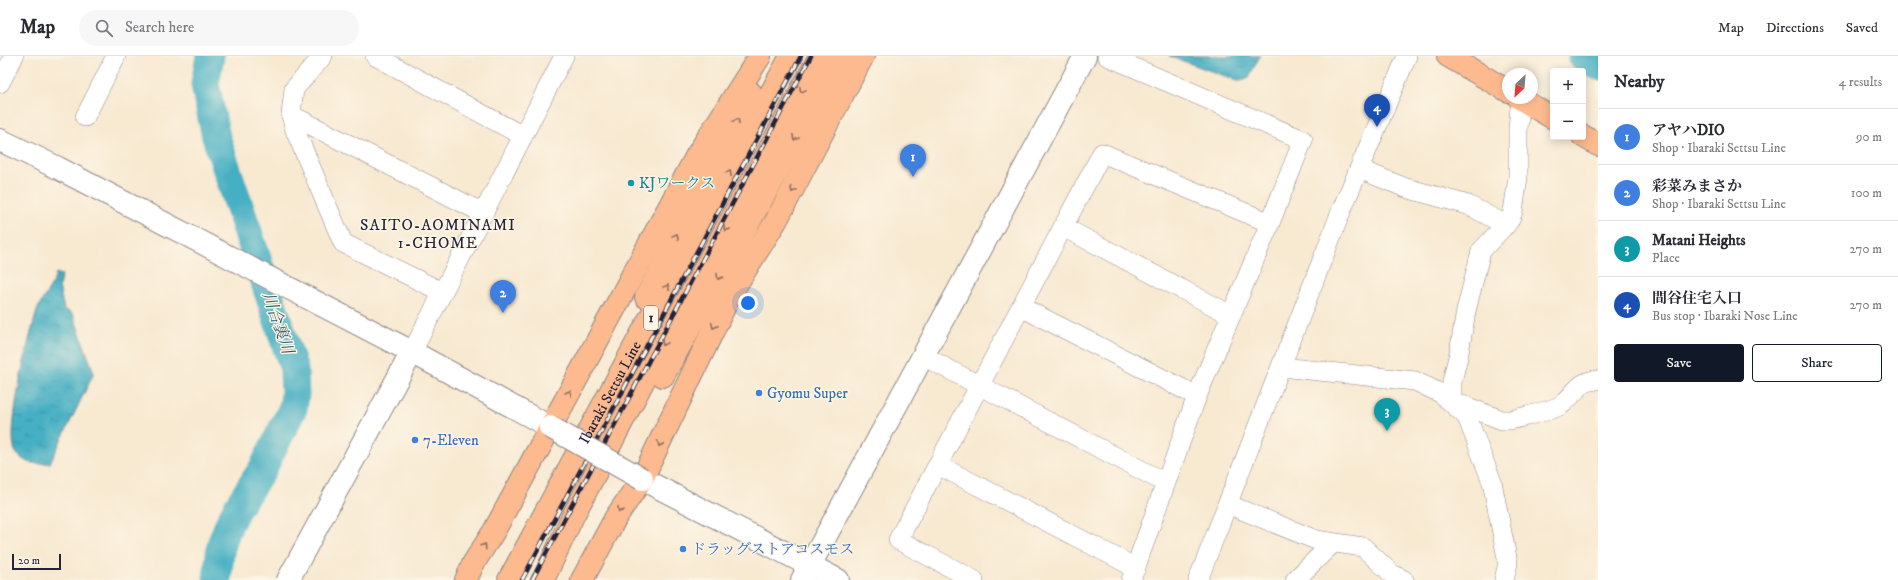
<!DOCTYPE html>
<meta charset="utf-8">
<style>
body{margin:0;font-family:"IM FELL DW Pica","Noto Serif JP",serif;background:#f7f7f7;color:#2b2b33}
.controls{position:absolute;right:12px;top:12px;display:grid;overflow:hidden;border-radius:4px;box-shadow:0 2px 10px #0003}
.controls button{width:36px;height:36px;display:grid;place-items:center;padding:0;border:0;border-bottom:1px solid #e1e1e2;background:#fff;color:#2b2b33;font:20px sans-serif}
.compass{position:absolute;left:1502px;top:12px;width:36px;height:36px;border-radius:50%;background:#fff;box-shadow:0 2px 10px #0003;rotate:206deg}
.scale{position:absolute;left:12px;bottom:10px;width:49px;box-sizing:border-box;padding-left:4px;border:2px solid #22223b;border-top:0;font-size:11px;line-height:14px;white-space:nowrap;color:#22223b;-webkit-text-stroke:3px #fcf5e5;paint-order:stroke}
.you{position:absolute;left:748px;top:247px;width:14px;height:14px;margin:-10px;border:3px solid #fff;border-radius:50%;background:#1a73e8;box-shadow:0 0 0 6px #1a73e833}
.badge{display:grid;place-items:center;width:26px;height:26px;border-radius:50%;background:#111827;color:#fff;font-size:13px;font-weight:700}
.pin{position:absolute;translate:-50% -33px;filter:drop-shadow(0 1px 2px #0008)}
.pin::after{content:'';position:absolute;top:21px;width:14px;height:12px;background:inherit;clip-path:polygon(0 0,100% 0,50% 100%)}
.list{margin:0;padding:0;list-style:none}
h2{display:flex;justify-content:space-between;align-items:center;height:52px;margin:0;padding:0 16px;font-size:17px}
h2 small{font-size:13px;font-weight:400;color:#7c7c81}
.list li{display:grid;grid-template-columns:26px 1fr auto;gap:12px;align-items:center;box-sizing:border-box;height:56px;padding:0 16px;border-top:1px solid #e1e1e2}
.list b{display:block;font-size:15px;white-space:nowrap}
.list p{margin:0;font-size:13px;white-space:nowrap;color:#7c7c81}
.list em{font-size:13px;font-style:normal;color:#7c7c81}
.actions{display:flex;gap:8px;padding:12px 16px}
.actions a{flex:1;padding:9px 0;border:1px solid #111827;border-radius:4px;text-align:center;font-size:14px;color:#111827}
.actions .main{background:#111827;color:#fff}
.icon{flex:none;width:22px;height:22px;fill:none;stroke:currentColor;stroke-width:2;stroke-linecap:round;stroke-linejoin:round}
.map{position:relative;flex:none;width:1598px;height:524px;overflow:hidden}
header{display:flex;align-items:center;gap:24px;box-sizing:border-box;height:56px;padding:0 20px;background:#fff;border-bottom:1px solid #e1e1e2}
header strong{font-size:19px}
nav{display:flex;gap:22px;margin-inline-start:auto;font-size:14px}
.search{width:280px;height:36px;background:#f7f7f7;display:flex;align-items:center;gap:10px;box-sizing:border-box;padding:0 14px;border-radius:22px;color:#7c7c81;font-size:15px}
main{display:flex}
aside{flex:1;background:#fff}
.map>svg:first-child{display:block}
.water{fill:url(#water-ripples);stroke:#33687f}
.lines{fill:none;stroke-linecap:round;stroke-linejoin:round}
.river{stroke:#44afc3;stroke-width:29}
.minor-casing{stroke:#8d8686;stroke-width:20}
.tertiary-casing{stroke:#8d8686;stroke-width:24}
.primary-casing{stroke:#8d8686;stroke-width:24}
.minor{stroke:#fff;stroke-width:19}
.tertiary{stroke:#fff;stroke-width:22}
.primary{stroke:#fcba8e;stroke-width:22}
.rail-casing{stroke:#22223b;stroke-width:4.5}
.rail{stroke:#fcf5e5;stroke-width:3;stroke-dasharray:9;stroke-linecap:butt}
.tertiary-bridge-casing{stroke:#8d8686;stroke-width:24;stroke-linecap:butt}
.tertiary-bridge{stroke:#fff;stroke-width:22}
.oneway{stroke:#8f6e64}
.culture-dot{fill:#0f9aa8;stroke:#fcf5e5;stroke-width:1.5}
.shop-dot{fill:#3f7fe0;stroke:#fcf5e5;stroke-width:1.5}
.labels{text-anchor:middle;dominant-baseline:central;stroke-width:3;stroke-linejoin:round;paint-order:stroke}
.shield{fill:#fcf5e5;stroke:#63616e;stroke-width:1}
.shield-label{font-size:14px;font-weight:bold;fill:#22223b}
.culture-label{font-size:15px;fill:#0d838f;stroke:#fcf5e5;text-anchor:start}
.street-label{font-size:15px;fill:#22223b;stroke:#fcf5e5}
.shop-label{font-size:15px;fill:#366cbe;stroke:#fcf5e5;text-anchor:start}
.neighbourhood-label{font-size:16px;letter-spacing:1px;fill:#22223b;stroke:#fcf5e5}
.water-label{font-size:16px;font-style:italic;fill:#305a71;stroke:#fcf5e5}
</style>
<header>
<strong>Map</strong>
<div class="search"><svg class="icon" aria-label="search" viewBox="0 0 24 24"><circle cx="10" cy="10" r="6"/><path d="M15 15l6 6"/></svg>Search here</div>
<nav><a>Map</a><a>Directions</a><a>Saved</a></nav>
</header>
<main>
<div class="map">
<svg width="1598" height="524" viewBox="0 0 1598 524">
<defs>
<pattern id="water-ripples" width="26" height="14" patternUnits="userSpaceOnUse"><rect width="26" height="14" fill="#44afc3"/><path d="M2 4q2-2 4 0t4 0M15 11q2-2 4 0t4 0" fill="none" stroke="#388ea0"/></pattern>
</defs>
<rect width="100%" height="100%" fill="#fcf5e5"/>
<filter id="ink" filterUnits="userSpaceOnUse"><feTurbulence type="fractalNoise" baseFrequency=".025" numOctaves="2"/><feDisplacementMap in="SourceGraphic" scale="8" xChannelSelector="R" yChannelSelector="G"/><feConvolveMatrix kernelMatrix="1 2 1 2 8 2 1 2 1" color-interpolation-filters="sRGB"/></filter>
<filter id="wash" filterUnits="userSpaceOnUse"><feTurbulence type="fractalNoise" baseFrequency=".012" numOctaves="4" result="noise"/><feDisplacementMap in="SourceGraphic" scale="16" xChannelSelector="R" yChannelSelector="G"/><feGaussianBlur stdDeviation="0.9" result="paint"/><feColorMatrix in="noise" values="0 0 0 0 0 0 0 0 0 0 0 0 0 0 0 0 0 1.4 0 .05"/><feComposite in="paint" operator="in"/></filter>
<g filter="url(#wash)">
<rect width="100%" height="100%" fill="#f8e9d1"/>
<!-- water -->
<g class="water">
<path d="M1169,0H1260L1249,21L1239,25Z"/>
<path d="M56,217L62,219L59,230L64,253L73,258L94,317L50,407C38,408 26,409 17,398C3,383 30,276 37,255C42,241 53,232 56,217Z"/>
</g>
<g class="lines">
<!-- river -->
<g class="river">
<path d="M210,0L205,28L216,81L294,313L295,339L293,352L263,412L237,452L229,468L221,489L217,524"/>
<path d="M1582,0L1598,10"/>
</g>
</g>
</g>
<g filter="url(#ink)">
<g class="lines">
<!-- minor casing -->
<g class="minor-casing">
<g id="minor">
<path d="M323,0L294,33L291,59L295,74L343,187L442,236"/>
<path d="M375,0L523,80"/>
<path d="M1107,0L1303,84L1270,167L1197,340L1131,524"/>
<path d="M0,27L14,0"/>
<path d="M291,59L483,157"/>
<path d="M85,61L116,0"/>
<path d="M1359,113L1406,132L1468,149L1506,169"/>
<path d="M1063,171L1231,259"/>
<path d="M1021,251L1197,340"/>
<path d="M412,296L564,0"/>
<path d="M923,300L1166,427"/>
<path d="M1281,311L1415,325L1442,338L1467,361L1492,426L1508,507L1504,524"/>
<path d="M1447,343L1452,337V325L1459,297L1466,255L1481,195L1509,165L1513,156L1518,121V72L1521,43"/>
<path d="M1458,353L1463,349L1502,364H1510C1522,361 1552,355 1561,349C1575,339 1578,324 1598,324"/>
<path d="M938,409L1136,512"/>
<path d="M1227,448L1316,484L1363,491L1392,518L1404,524"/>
<path d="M974,524L898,484L1102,97L1270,167"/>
<path d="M1198,524L1342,153L1407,0"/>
<path d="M1295,524L1333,487"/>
</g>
</g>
<!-- tertiary casing -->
<g class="tertiary-casing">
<g id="tertiary">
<path d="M0,84L58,112L412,296L550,371"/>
<path d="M642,423L838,524"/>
<path d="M288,524L412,296"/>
<path d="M802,524L1085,0"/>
</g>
</g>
<!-- primary casing -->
<g class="primary-casing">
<g id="primary">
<path d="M1448,0L1508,35"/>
<path d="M1519,42L1553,62"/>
<path d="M1583,80L1598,89"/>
<path d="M646,241L751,37"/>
<path d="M663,320L842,0"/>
<path d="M466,524L473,508L494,475L574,328L697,99L760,0"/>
<path id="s1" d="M509,524L791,0"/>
<path d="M543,524L573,460L645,322L820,0"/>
<path d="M582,524L616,461L642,423L731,237L776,165L863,0"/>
</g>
</g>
<!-- minor -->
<use href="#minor" class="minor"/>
<!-- tertiary -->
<use href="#tertiary" class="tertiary"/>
<!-- primary -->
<use href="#primary" class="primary"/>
<!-- rail casing -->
<g class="rail-casing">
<g id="rail">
<path d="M522,524L801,0"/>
<path d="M532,524L811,0"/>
</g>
</g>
<!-- rail -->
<use href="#rail" class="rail"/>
<!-- tertiary-bridge casing -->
<g class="tertiary-bridge-casing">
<path id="tertiary-bridge" d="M550,371L642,423"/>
</g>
<!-- tertiary-bridge -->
<use href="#tertiary-bridge" class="tertiary-bridge"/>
</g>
<!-- one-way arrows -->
<defs><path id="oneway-chevron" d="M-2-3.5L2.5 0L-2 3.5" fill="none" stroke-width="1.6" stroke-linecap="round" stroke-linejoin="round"/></defs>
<g class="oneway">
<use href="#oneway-chevron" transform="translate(802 34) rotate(118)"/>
<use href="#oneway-chevron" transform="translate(737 65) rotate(-63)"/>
<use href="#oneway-chevron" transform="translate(795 82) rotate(119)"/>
<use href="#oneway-chevron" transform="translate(729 117) rotate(-62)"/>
<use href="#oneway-chevron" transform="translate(793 134) rotate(118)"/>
<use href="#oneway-chevron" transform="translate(726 173) rotate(119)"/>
<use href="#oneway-chevron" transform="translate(676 180) rotate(-62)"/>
<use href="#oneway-chevron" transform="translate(719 221) rotate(120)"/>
<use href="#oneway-chevron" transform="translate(667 231) rotate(-62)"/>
<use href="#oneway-chevron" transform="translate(714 270) rotate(115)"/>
<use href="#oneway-chevron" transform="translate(664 287) rotate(118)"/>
<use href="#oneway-chevron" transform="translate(569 337) rotate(-61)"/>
<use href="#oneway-chevron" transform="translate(660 388) rotate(113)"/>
<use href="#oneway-chevron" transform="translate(620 454) rotate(121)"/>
<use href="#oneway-chevron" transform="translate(484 490) rotate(-57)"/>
</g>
</g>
<!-- markers -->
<circle class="culture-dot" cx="631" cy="127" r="4"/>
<g class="shop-dot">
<circle cx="759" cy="337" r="4"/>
<circle cx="415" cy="384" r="4"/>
<circle cx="683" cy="493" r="4"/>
</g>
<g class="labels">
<!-- shield labels -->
<rect class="shield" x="644" y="250" width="14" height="24" rx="3"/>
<g class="shield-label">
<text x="651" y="262">1</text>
</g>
<!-- culture labels -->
<g class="culture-label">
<text x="639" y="127">KJワークス</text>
</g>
<!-- street labels -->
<g class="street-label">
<text stroke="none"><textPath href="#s1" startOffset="213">Ibaraki Settsu Line</textPath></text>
</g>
<!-- shop labels -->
<g class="shop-label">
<text x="767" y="337">Gyomu Super</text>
<text x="423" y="384">7-Eleven</text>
<text x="691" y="493">ドラッグストアコスモス</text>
</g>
<!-- neighbourhood labels -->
<g class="neighbourhood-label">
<text x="438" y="169">SAITO-AOMINAMI<tspan x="438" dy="18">1-CHOME</tspan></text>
</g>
<!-- water labels -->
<g class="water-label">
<text transform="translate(278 267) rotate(71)">川合裏川</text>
</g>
</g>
</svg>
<div class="controls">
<button>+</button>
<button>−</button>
</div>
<svg class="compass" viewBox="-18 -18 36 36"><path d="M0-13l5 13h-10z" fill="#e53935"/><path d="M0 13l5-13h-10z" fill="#7c7c81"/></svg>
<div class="scale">20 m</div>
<div class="you"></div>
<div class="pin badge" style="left:913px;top:121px;background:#3f7fe0">1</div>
<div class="pin badge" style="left:503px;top:257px;background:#3f7fe0">2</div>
<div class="pin badge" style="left:1387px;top:375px;background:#0f9aa8">3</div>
<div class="pin badge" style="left:1377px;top:71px;background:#1a4fb4">4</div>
</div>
<aside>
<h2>Nearby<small>4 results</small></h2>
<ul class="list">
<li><span class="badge" style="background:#3f7fe0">1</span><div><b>アヤハDIO</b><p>Shop · Ibaraki Settsu Line</p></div><em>90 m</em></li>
<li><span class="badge" style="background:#3f7fe0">2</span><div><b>彩菜みまさか</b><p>Shop · Ibaraki Settsu Line</p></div><em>100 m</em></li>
<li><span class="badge" style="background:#0f9aa8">3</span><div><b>Matani Heights</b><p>Place</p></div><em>270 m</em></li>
<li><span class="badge" style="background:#1a4fb4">4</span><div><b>間谷住宅入口</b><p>Bus stop · Ibaraki Nose Line</p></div><em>270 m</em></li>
</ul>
<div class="actions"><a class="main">Save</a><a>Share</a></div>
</aside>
</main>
